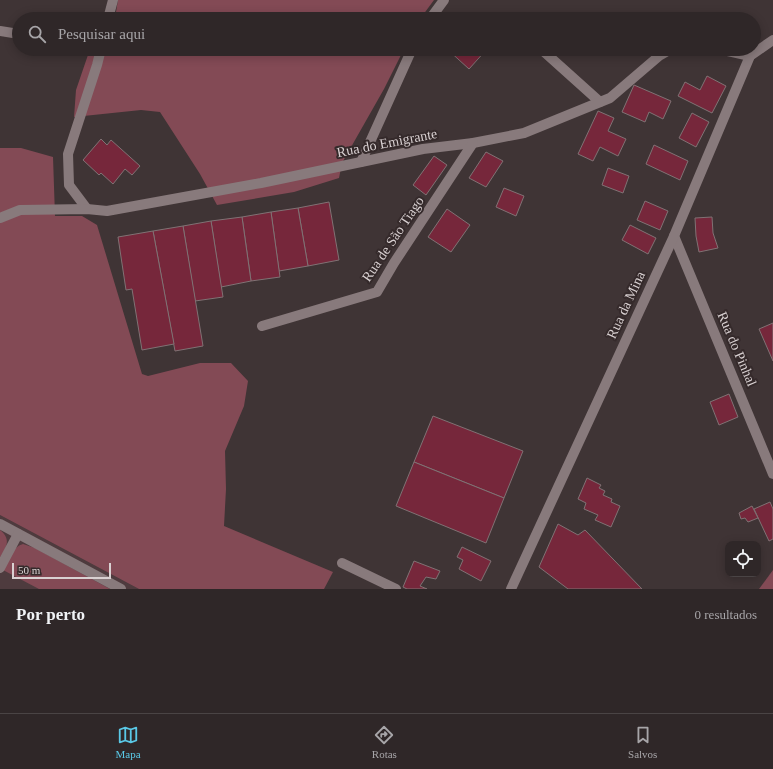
<!DOCTYPE html>
<html lang="pt">
<meta charset="utf-8">
<style>
body{margin:0;font-family:"Times New Roman",serif;background:#372f30;color:#f1f3f6}
.controls{position:absolute;right:12px;bottom:12px;display:grid;overflow:hidden;border-radius:8px;box-shadow:0 2px 10px #0003}
.controls button{width:36px;height:36px;display:grid;place-items:center;padding:0;border:0;border-bottom:1px solid #4a4445;background:#2f2728;color:#f1f3f6;font:20px sans-serif}
.scale{position:absolute;left:12px;bottom:10px;width:99px;box-sizing:border-box;padding-left:4px;border:2px solid #d9d1d2;border-top:0;font-size:11px;line-height:14px;white-space:nowrap;color:#d9d1d2;-webkit-text-stroke:3px #352a2b;paint-order:stroke}
.list{margin:0;padding:0;list-style:none}
h2{display:flex;justify-content:space-between;align-items:center;height:52px;margin:0;padding:0 16px;font-size:17px}
h2 small{font-size:13px;font-weight:400;color:#a7a5a8}
.icon{flex:none;width:22px;height:22px;fill:none;stroke:currentColor;stroke-width:2;stroke-linecap:round;stroke-linejoin:round}
.map{position:relative;flex:none;width:773px;height:589px;overflow:hidden}
.search{position:absolute;background:#2f2728;box-shadow:0 2px 10px #0003;left:12px;right:12px;top:12px;height:44px;display:flex;align-items:center;gap:10px;box-sizing:border-box;padding:0 14px;border-radius:22px;color:#a7a5a8;font-size:15px}
.sheet{height:124px;background:#2f2728}
nav{display:flex;justify-content:space-around;align-items:center;box-sizing:border-box;height:56px;border-top:1px solid #4a4445;background:#2f2728;font-size:11px;color:#a7a5a8}
nav a{display:grid;justify-items:center;gap:2px}
nav .on{color:#5ac8e6}
.map>svg:first-child{display:block}
.built{fill:#4e3b3e}
.green{fill:#834a55}
.building{fill:#76273b;stroke:#807274}
.lines{fill:none;stroke-linecap:round;stroke-linejoin:round}
.minor{stroke:#887a7c;stroke-width:10}
.labels{text-anchor:middle;dominant-baseline:central;stroke-width:4;stroke-linejoin:round;paint-order:stroke}
.street-label{font-size:14px;fill:#d9d1d2;stroke:#352a2b}
</style>
<div class="map">
<svg width="773" height="589" viewBox="0 0 773 589">
<rect width="100%" height="100%" fill="#3f3435"/>
<!-- built -->
<path class="built" d="M0,515L139,589H0Z"/>
<!-- green -->
<g class="green">
<path d="M118,0H434L420,19H111L116,12Z"/>
<path d="M90,49H404L384,89L342,163L339,178L294,192L217,205L200,174L160,112L141,110L74,117L76,90Z"/>
<path d="M0,148H21L53,157L55,216H82L97,225L142,374L148,376L200,363H231L248,381L244,406L225,451L226,489L224,526L333,572L324,589H139L0,515Z"/>
<path d="M0,530C12,540 6,547 0,558Z"/>
<path d="M23,544L35,548L110,589H39L3,570C8,561 12,547 23,544Z"/>
<path d="M773,570V589H759Z"/>
</g>
<!-- building -->
<g class="building">
<path d="M447,49H487L469,69Z"/>
<path d="M707,76L726,86L712,113L678,96L685,82L700,90Z"/>
<path d="M634,85L671,101L663,119L649,112L645,122L622,112Z"/>
<path d="M598,111L614,118L608,131L626,139L618,156L600,147L593,161L578,154Z"/>
<path d="M692,113L709,122L696,147L679,138Z"/>
<path d="M101,139L107,145L111,140L140,166L132,175L125,169L113,184L101,173L99,175L83,160Z"/>
<path d="M654,145L688,161L680,180L646,164Z"/>
<path d="M486,152L503,161L486,187L469,178Z"/>
<path d="M434,156L447,165L426,195L413,185Z"/>
<path d="M608,168L629,176L623,193L602,185Z"/>
<path d="M504,188L524,196L516,216L496,207Z"/>
<path d="M645,201L668,211L660,230L637,220Z"/>
<path d="M329,202L339,260L308,266L298,208Z"/>
<path d="M298,208L308,266L279,271L271,212Z"/>
<path d="M447,209L470,225L451,252L428,237Z"/>
<path d="M271,212L280,277L251,281L242,217Z"/>
<path d="M242,217L251,281L221,287L211,221Z"/>
<path d="M712,217L713,233L718,248L699,252L696,236L695,218Z"/>
<path d="M211,221L223,297L195,301L183,226Z"/>
<path d="M630,225L656,238L648,254L622,240Z"/>
<path d="M183,226L203,346L175,351L153,231Z"/>
<path d="M153,231L174,344L142,350L132,289L126,290L118,237Z"/>
<path d="M773,323V361L759,329Z"/>
<path d="M729,394L738,417L719,425L710,402Z"/>
<path d="M433,416L523,451L504,498L414,462Z"/>
<path d="M414,462L504,498L486,543L396,506Z"/>
<path d="M587,478L601,485L599,488L605,491L603,495L612,499L611,502L620,506L611,527L595,520L598,515L584,509L586,503L578,499Z"/>
<path d="M770,502L773,509V539L769,541L754,509Z"/>
<path d="M752,506L758,518L748,522L745,518L741,519L739,513Z"/>
<path d="M558,524L578,535L585,530L642,589H568L539,567Z"/>
<path d="M462,547L491,561L481,581L459,569L463,560L457,557Z"/>
<path d="M414,561L440,571L436,579L426,577L420,586L427,589H407L403,587Z"/>
</g>
<g class="lines">
<!-- minor -->
<g class="minor">
<path d="M108,19L113,0"/>
<path d="M430,19L444,0"/>
<path d="M0,31L19,34"/>
<path d="M541,49L600,102"/>
<path d="M719,49L750,56"/>
<path d="M361,162L412,49"/>
<path d="M87,209L69,185L68,154L97,65L101,49"/>
<path d="M0,218L20,210L87,209L107,211L261,183L423,149L473,143L524,133L610,98L659,56L671,49"/>
<path d="M674,236L773,474"/>
<path d="M262,326L377,292L394,263L473,143"/>
<path d="M0,524L121,589"/>
<path d="M342,563L396,589"/>
<path d="M0,568L18,534"/>
<path d="M511,589L674,236L750,56L773,40"/>
</g>
</g>
<g class="labels">
<!-- street labels -->
<g class="street-label">
<text transform="translate(387 143) rotate(-11)">Rua do Emigrante</text>
<text transform="translate(393 239) rotate(-56)">Rua de São Tiago</text>
<text transform="translate(626 305) rotate(-65)">Rua da Mina</text>
<text transform="translate(737 349) rotate(67)">Rua do Pinhal</text>
</g>
</g>
</svg>
<div class="controls">
<button><svg class="icon" aria-label="locate" viewBox="0 0 24 24"><circle cx="12" cy="12" r="6"/><path d="M12 2v4M12 18v4M2 12h4M18 12h4"/></svg></button>
</div>
<div class="scale">50 m</div>
<div class="search"><svg class="icon" aria-label="search" viewBox="0 0 24 24"><circle cx="10" cy="10" r="6"/><path d="M15 15l6 6"/></svg>Pesquisar aqui</div>
</div>
<section class="sheet">
<h2>Por perto<small>0 resultados</small></h2>
<ul class="list">
</ul>
</section>
<nav>
<a class="on"><svg class="icon" aria-label="map" viewBox="0 0 24 24"><path d="M3 6l6-2 6 2 6-2v14l-6 2-6-2-6 2zM9 4v14M15 6v14"/></svg>Mapa</a>
<a><svg class="icon" aria-label="directions" viewBox="0 0 24 24"><path d="M12 3l9 9-9 9-9-9zM9 14v-3h6M13 9l2 2-2 2"/></svg>Rotas</a>
<a><svg class="icon" aria-label="saved" viewBox="0 0 24 24"><path d="M7 4h10v16l-5-4-5 4z"/></svg>Salvos</a>
</nav>
